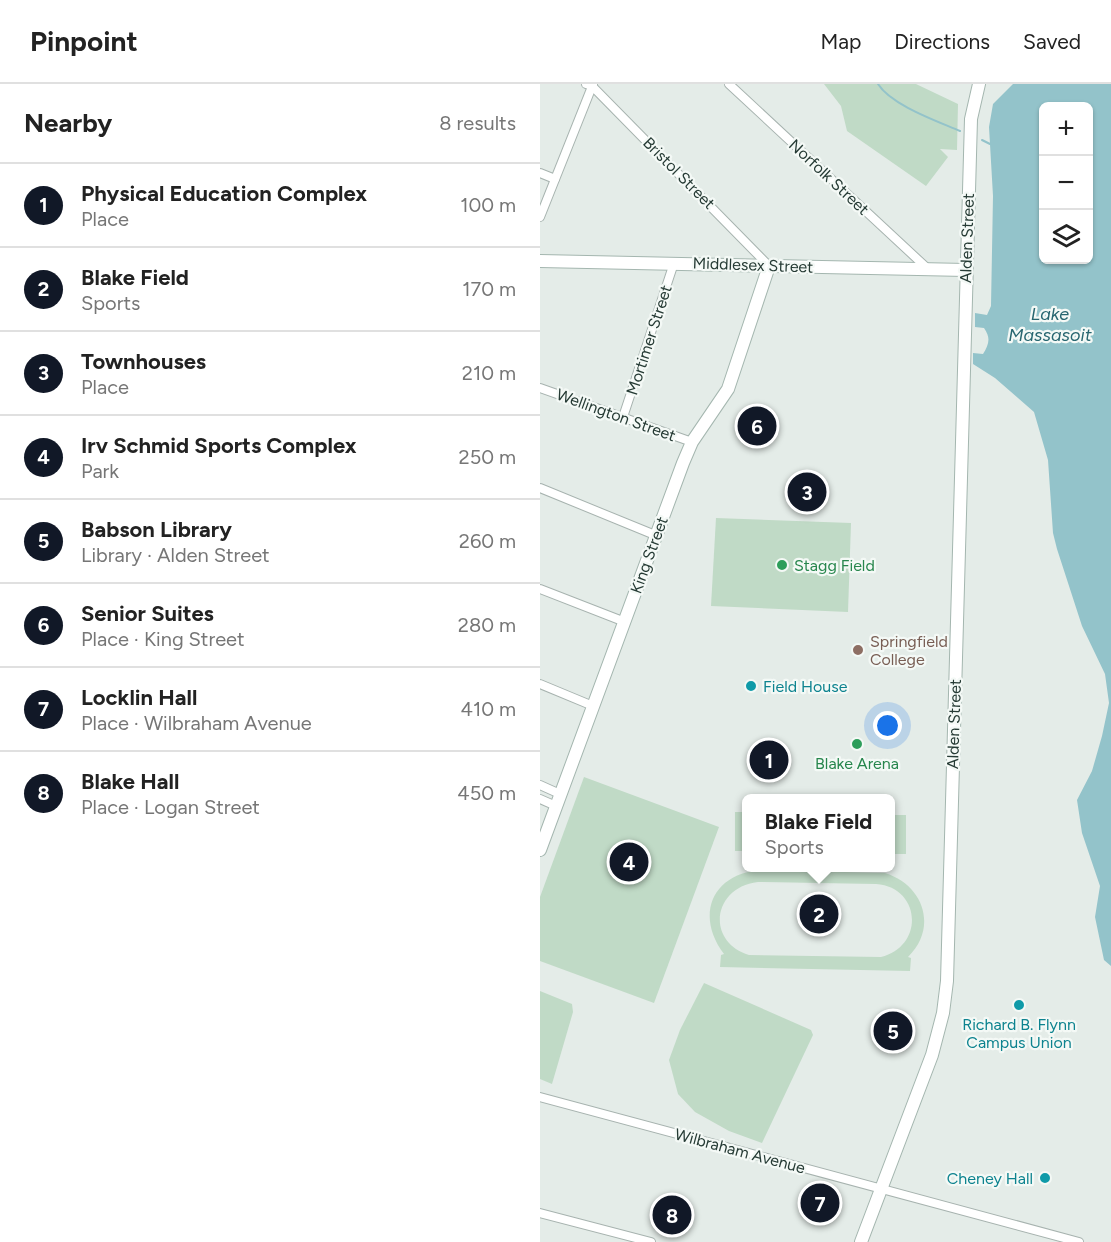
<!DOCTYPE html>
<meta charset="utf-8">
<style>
body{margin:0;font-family:Figtree,sans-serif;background:#f2f2f2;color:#222}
.controls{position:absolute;right:18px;top:18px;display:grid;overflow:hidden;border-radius:9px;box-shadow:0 2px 4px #0004}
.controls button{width:54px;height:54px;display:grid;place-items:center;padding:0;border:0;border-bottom:2px solid #e0e0e0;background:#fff;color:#222;font:30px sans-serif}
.you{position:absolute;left:348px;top:642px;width:21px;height:21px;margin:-15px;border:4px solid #fff;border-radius:50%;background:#1a73e8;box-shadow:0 0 0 9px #1a73e833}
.badge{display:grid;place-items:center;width:39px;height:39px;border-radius:50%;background:#111827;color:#fff;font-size:20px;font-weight:700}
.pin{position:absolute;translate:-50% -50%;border:3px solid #fff;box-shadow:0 2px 6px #0006}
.popup{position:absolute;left:202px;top:710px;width:153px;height:78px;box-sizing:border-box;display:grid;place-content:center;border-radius:9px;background:#fff;filter:drop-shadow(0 2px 4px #0005);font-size:20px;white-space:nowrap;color:#767676}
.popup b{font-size:22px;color:#222}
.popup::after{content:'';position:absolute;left:50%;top:100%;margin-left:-12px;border:12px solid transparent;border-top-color:#fff}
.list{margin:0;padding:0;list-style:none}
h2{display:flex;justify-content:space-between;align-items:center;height:78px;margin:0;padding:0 24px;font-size:26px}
h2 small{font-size:20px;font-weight:400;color:#767676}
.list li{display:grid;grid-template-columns:39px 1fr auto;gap:18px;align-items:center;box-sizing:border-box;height:84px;padding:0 24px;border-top:2px solid #e0e0e0}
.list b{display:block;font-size:22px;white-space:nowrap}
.list p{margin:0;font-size:20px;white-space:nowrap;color:#767676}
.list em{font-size:20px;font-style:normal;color:#767676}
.icon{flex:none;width:33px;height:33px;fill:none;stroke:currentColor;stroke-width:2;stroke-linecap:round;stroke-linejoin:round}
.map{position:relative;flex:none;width:571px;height:1158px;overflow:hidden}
header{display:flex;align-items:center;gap:36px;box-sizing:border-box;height:84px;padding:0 30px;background:#fff;border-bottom:2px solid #e0e0e0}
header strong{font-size:28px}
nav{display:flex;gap:33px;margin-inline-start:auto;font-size:21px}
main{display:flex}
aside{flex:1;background:#fff}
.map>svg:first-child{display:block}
.green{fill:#c0dac6;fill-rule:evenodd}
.water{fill:#93c3ca;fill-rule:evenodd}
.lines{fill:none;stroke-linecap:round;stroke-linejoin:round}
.stream{stroke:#93c3ca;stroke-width:2}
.street-casing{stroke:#a7b3af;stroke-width:10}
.secondary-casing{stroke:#a4b6af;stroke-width:14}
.street{stroke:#fff;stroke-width:8}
.secondary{stroke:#fff;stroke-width:12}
.leisure-dot{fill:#2e9e5b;stroke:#f4f9f6;stroke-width:2}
.education-dot{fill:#8d6e63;stroke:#f4f9f6;stroke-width:2}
.culture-dot{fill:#0f9aa8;stroke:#f4f9f6;stroke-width:2}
.labels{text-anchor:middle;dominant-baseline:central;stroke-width:4.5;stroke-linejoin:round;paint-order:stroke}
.street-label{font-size:16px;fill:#263b35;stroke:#f4f9f6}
.leisure-label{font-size:16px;fill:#27864d;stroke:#f4f9f6;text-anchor:start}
.education-label{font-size:16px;fill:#785e54;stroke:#f4f9f6;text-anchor:start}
.culture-label{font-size:16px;fill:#0d838f;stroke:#f4f9f6;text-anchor:start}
.water-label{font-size:18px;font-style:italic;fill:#276670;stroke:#f4f9f6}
</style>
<header>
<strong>Pinpoint</strong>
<nav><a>Map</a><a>Directions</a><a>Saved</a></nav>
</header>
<main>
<aside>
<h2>Nearby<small>8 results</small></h2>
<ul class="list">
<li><span class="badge">1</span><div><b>Physical Education Complex</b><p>Place</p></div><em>100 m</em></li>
<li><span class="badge">2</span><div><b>Blake Field</b><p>Sports</p></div><em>170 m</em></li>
<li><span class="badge">3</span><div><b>Townhouses</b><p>Place</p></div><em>210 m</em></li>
<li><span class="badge">4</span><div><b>Irv Schmid Sports Complex</b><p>Park</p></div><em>250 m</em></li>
<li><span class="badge">5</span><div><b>Babson Library</b><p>Library · Alden Street</p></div><em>260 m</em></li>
<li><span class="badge">6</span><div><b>Senior Suites</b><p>Place · King Street</p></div><em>280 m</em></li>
<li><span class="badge">7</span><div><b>Locklin Hall</b><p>Place · Wilbraham Avenue</p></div><em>410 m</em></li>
<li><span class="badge">8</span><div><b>Blake Hall</b><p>Place · Logan Street</p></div><em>450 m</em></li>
</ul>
</aside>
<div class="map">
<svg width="571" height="1158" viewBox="0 0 571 1158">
<rect width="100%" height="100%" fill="#e4ece8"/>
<!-- green -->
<g class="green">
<path d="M284,0H376L418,20L417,66L400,65L408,73L386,102L307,47L301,22Z"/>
<path d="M176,434L311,439L308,528L171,522Z"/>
<path d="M44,693L179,743L114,919L0,877V813Z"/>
<rect x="195" y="728" width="12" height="39"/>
<rect x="351" y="731" width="15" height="39"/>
<path d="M218,786L345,789C384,801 398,844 368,873L371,874L370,887L180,883L181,871L184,870C156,833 170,792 218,786ZM218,798L336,800C381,803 385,862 341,873L209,871C165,857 173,803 218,798Z"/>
<path d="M164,899L271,946L273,951L222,1059L189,1047L155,1028L138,1010L129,976L140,946Z"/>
<path d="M0,907L32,920L33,928L12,1000L0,995Z"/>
</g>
<!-- water -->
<path class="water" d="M473,0H571V882L564,876L555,833L560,802L542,749L537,716L552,687L562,652L569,619L565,590L542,542L517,465L513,449L508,376L494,328L455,294L433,280V269L443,270C449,260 451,254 444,244L435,243V229L447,231L451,222L453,112L449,43L453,20ZM503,22H548V176H503Z"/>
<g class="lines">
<!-- stream -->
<g class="stream">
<path d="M338,0C351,21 397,37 420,47"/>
<path d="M442,56L450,60"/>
</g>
<!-- street casing -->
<g class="street-casing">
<g id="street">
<path d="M46,0L52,2L229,182"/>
<path d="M189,0L388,185"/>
<path d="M0,89L15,95"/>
<path d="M0,133L53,0"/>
<path d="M0,304L152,358"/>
<path d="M83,333L134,179"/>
<path d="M0,404L115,451"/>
<path d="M0,505L85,538"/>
<path d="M0,600L53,622"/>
<path d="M0,701L20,710"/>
<path d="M0,715L16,722"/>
<path d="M0,1013L539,1158"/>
<path d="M0,1129L111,1158"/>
</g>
</g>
<!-- secondary casing -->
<g class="secondary-casing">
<g id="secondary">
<path d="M0,177L426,186"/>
<path d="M0,766L143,379L152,358L188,305L229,182"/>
<path d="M321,1158L392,971L403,929L407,897L431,35L439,0"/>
</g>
</g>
<!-- street -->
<use href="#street" class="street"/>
<!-- secondary -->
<use href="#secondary" class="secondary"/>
</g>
<!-- markers -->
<g class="leisure-dot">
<circle cx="242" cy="481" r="6"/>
<circle cx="317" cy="660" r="6"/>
</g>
<circle class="education-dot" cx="318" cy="566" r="6"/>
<g class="culture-dot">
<circle cx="211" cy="602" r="6"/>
<circle cx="479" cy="921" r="6"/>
<circle cx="505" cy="1094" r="6"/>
</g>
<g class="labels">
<!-- street labels -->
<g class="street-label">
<text transform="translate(139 89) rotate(45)">Bristol Street</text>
<text transform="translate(289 93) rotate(43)">Norfolk Street</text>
<text transform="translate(427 154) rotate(-88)">Alden Street</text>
<text transform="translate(213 181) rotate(2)">Middlesex Street</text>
<text transform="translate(109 256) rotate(-72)">Mortimer Street</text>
<text transform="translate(76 331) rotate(20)">Wellington Street</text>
<text transform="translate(109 471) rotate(-70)">King Street</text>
<text transform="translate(414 640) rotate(-88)">Alden Street</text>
<text transform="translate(200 1067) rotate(15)">Wilbraham Avenue</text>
</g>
<!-- leisure labels -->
<g class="leisure-label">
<text x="254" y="481">Stagg Field</text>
<text x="317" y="679" text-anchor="middle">Blake Arena</text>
</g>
<!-- education labels -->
<g class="education-label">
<text x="330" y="557">Springfield<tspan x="330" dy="18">College</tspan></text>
</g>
<!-- culture labels -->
<g class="culture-label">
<text x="223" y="602">Field House</text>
<text x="479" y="940" text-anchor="middle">Richard B. Flynn<tspan x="479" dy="18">Campus Union</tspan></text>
<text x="493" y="1094" text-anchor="end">Cheney Hall</text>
</g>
<!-- water labels -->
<g class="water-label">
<text x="510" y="230">Lake<tspan x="510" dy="21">Massasoit</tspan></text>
</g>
</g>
</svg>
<div class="controls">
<button>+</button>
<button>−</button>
<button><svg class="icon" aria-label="layers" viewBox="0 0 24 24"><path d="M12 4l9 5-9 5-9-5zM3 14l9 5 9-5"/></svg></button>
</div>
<div class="you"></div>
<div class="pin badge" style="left:229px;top:676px">1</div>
<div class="pin badge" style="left:279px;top:830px">2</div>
<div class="popup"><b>Blake Field</b>Sports</div>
<div class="pin badge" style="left:267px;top:408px">3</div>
<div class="pin badge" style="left:89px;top:778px">4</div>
<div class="pin badge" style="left:353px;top:947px">5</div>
<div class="pin badge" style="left:217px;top:342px">6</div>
<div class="pin badge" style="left:280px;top:1119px">7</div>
<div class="pin badge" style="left:132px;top:1131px">8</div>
</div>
</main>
